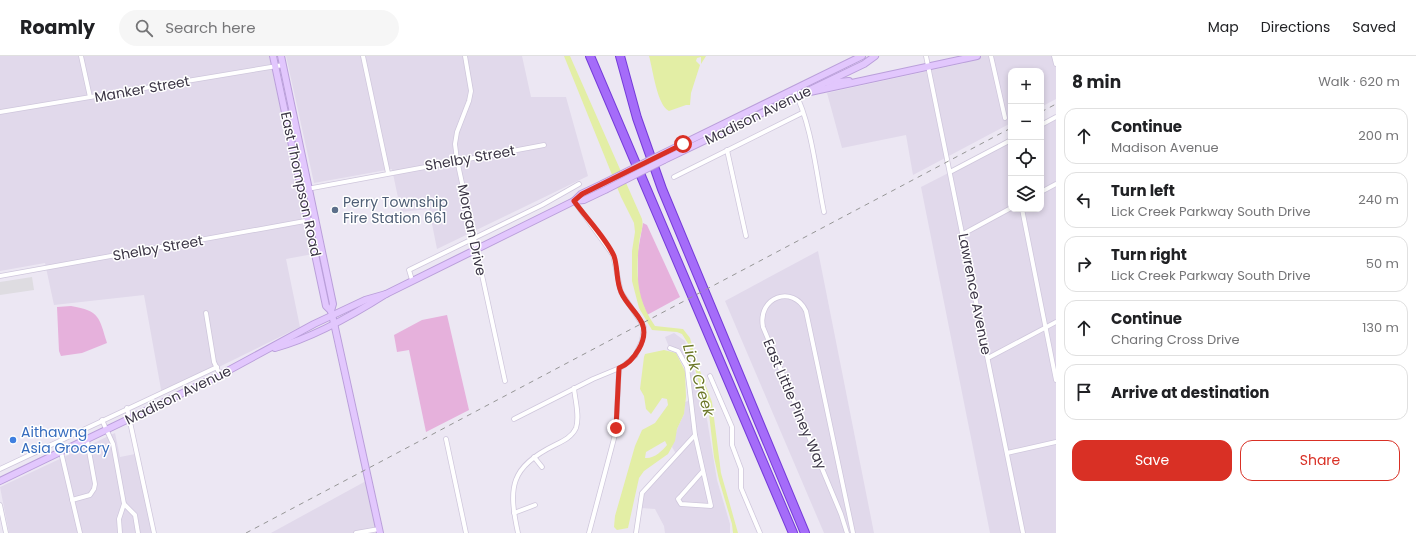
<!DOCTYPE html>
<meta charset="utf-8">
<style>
body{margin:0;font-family:Poppins,sans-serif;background:#f6f6f6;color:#202124}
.controls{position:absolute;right:12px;top:12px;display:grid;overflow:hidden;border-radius:8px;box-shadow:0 2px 6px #0003}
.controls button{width:36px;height:36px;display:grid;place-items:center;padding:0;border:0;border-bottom:1px solid #e0e0e0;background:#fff;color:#202124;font:20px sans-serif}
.stop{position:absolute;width:12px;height:12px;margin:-9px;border:3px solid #d93025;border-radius:50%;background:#fff}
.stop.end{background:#d93025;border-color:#fff;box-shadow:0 1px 4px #0008}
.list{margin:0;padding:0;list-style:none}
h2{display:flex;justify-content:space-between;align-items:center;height:52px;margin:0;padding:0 16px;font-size:17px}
h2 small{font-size:13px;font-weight:400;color:#757577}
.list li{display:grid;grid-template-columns:26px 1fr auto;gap:12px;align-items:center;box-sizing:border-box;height:56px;margin:0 8px 8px;padding:0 8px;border:1px solid #e0e0e0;border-radius:12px}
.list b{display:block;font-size:15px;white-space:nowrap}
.list p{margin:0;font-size:13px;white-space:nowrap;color:#757577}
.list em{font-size:13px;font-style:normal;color:#757577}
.actions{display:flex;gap:8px;padding:12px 16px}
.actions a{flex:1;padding:9px 0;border:1px solid #d93025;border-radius:12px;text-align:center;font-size:14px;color:#d93025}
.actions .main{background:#d93025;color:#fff}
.icon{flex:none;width:22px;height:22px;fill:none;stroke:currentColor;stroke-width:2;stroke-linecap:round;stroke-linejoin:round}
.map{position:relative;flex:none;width:1056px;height:477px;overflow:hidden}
header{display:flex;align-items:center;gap:24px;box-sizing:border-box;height:56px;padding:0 20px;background:#fff;border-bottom:1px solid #e0e0e0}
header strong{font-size:19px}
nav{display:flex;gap:22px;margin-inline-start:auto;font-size:14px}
.search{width:280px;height:36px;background:#f6f6f6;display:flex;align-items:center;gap:10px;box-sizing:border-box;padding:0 14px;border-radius:22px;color:#757577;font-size:15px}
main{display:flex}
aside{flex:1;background:#fff}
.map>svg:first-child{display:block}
.residential{fill:#e1d9eb}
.green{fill:#e6b1dc}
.parking{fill:#dedce1}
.water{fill:#e3eea5;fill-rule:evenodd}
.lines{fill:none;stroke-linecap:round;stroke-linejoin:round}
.minor-casing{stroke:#cfc7dc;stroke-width:5.5}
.secondary-casing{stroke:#ba9fda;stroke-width:8}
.motorway-casing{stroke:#753cd8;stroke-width:10}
.minor{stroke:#fff;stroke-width:4}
.secondary{stroke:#e2c7fd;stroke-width:6}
.motorway{stroke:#a56cf9;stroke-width:8}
.rail{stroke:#969696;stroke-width:1;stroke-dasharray:5 5;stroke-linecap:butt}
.secondary-bridge-casing{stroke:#ba9fda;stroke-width:8;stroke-linecap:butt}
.secondary-bridge{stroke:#e2c7fd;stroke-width:6}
.route{stroke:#d93025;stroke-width:5}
.service-dot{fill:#5c6f8a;stroke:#fff;stroke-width:1.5}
.shop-dot{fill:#3f7fe0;stroke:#fff;stroke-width:1.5}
.labels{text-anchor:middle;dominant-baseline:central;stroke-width:3;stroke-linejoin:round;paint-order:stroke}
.street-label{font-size:14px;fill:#3c3646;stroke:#fff}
.service-label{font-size:14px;fill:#4e5e75;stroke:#fff;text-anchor:start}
.shop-label{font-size:14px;fill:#366cbe;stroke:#fff;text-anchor:start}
.water-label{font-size:15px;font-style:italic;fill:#6b7727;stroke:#fff}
</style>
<header>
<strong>Roamly</strong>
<div class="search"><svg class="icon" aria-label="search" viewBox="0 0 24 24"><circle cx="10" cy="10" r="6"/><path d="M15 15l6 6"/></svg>Search here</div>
<nav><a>Map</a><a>Directions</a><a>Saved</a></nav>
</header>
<main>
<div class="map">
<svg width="1056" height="477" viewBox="0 0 1056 477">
<rect width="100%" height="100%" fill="#ece7f3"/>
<!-- residential -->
<g class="residential">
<path d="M0,0H269L313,198L286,203L300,271L162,339L144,239L54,249L45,207L0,215Z"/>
<path d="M286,0H522L531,41H566L588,120L437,193L429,153L401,156L392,113L314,127Z"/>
<path d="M963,0H1056V43L1041,51V15H1011V67L913,119L906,79L842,92L827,37L965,7Z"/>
<path d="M1056,62V477H990L921,131L1011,85V153H1041V70Z"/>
<path d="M818,195L874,477H824L725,245Z"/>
<path d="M674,277L685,285L705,351L717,424L730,468V477H665L664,470L655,453L641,452L643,439L678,401L672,391L677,373L684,358L685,346L691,344L688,312L680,295L669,291L665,281Z"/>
<path d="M115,377L120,401L135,398L152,477H9L0,431Z"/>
<path d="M366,425L377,477H271Z"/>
</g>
<!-- green -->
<g class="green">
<path d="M643,167L647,169L680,241L647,259L638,235V195Z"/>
<path d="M71,250C100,255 99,261 107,287L82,297L61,300L59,295L57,251Z"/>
<path d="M447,259L469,354L426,376L409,294L397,296L394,279L422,264Z"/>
</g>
<!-- parking -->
<path class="parking" d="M32,221L34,234L0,239V226Z"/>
<!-- water -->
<g class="water">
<path d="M564,0H570L642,163C644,171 640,178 639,187C636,218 636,243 655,270L683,273L690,282L697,307L712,346L721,417L738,477H733L732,468L719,424L714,401L708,349L699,328L689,289L682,278L677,276L652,274L639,252L632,225V195L635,176L634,167L621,141Z"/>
<path d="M649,0H706L701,8V1L697,2L696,5L700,9L691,37L690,49H686L669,55C657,49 653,14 649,0Z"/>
<path d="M664,294L676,297L685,315L686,341L684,358L677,373L675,385L668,398L644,415L639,422L628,472L617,474L614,471L615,460L635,390L642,374L655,367L668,349L667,343L662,342L651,358L646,353L644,340L640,333L644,301L645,298ZM665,385L667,389C662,395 654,403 645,402L646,396Z"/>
</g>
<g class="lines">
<!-- minor casing -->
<g class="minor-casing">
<g id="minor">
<path d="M81,0L90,41"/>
<path d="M363,0L388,117"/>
<path d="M465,0L471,35L469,45L457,76L455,88L457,104L505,325"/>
<path d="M926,0L1023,477"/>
<path d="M991,0L1005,62"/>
<path d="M1054,0L1056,8"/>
<path d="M794,34C812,69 816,117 824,156"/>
<path d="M0,56L283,9"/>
<path d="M1041,69L1056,61"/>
<path d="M727,94L746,180"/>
<path d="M950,116L1011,84"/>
<path d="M674,121L802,57"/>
<path d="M307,133L544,89"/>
<path d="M1041,136L1056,128"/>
<path d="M1022,153L1056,324"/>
<path d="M963,178L1011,152"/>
<path d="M0,220L316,163"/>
<path d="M412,224L409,214L542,149L579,128"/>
<path d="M206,257L214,306L220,319"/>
<path d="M670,292L678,295L687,311L695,379L711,450L681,448L678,443L680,441L702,416"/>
<path d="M988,302L1056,266"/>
<path d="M710,320L732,371V389L741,413V432L760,477"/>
<path d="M127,352L154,477"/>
<path d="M514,363L593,323L622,311L635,300L642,285L644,271L621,236L613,199L574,145"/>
<path d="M102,364L113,388L124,448L119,463L120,477"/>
<path d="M446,383L466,477"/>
<path d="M61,396L80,477"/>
<path d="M1007,397L1056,386"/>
<path d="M534,401L542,411"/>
<path d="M0,413L217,311"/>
<path d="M72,444L90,439L94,433L95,428L87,384"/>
<path d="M124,448L135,459L138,477"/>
<path d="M0,449L6,477"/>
<path d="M514,457L535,449"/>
<path d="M356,477L379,473"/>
<path d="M518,477C508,431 510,411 555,389C563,385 572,381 576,372C580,360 575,344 574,332"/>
<path d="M589,477L616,375L619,312"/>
<path d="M636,477L642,437L695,379"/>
<path d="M847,477L841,458L763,271C757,241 793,228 806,255L853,477"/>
</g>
</g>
<!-- secondary casing -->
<g class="secondary-casing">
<g id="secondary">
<path d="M273,0L326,250L331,255"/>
<path d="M281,0L333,248L331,255L334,267L380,477"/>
<path d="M828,27L849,25"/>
<path d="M810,36L977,0"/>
<path d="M662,98L862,0"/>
<path d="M664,104L864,8L875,0"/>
<path d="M574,145L584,144L605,134"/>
<path d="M275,292C312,282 353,259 386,238L574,145L581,138L602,128"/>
<path d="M0,425L220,319L314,268L365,244L386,238"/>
</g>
</g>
<!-- motorway casing -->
<g class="motorway-casing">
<g id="motorway">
<path d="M590,0L793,477"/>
<path d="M620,0L637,62L662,133L805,477"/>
</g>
</g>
<!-- minor -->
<use href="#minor" class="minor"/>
<!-- secondary -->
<use href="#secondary" class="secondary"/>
<!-- motorway -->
<use href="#motorway" class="motorway"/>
<!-- rail -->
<g class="rail">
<path d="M1041,56L1056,48"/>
<path d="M246,477L1011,72"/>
</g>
<!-- secondary-bridge casing -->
<g class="secondary-bridge-casing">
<g id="secondary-bridge">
<path d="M602,128L662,98"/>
<path d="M605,134L664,104"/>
</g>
</g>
<!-- secondary-bridge -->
<use href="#secondary-bridge" class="secondary-bridge"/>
</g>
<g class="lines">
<!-- route -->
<path class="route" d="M616,372L619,312C634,306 649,283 642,267C637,256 626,248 621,236C616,225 618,212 614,200C606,182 586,162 574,145L582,138L683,88"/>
</g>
<!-- markers -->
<circle class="service-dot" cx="335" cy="154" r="4"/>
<circle class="shop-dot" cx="13" cy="384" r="4"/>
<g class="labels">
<!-- street labels -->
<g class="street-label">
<text transform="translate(142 33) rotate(-10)">Manker Street</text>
<text transform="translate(758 59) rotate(-26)">Madison Avenue</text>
<text transform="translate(470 102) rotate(-10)">Shelby Street</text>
<text transform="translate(301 128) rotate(78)">East Thompson Road</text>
<text transform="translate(472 174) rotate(78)">Morgan Drive</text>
<text transform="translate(158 192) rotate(-10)">Shelby Street</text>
<text transform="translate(975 238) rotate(79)">Lawrence Avenue</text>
<text transform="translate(178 339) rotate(-26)">Madison Avenue</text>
<text transform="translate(795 348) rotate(67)">East Little Piney Way</text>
</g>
<!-- service labels -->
<g class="service-label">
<text x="343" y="146">Perry Township<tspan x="343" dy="16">Fire Station 661</tspan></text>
</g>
<!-- shop labels -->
<g class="shop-label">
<text x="21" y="376">Aithawng<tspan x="21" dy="16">Asia Grocery</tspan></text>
</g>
<!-- water labels -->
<g class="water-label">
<text transform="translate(699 324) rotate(73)">Lick Creek</text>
</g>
</g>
</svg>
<div class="controls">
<button>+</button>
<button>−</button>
<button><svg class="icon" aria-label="locate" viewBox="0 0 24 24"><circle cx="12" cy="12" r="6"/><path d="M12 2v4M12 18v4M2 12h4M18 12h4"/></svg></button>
<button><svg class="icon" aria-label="layers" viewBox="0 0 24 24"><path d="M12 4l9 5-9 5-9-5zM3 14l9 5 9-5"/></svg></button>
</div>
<div class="stop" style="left:683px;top:88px"></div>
<div class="stop end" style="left:616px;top:372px"></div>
</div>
<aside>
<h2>8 min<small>Walk · 620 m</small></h2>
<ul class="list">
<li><svg class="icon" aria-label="ahead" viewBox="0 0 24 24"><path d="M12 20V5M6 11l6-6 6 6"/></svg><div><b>Continue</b><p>Madison Avenue</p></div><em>200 m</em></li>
<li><svg class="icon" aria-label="left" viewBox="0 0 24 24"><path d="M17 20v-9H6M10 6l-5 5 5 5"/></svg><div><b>Turn left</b><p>Lick Creek Parkway South Drive</p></div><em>240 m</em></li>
<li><svg class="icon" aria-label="right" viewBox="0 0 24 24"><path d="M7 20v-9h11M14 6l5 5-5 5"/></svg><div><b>Turn right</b><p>Lick Creek Parkway South Drive</p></div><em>50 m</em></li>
<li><svg class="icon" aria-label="ahead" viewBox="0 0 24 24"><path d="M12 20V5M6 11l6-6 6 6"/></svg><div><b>Continue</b><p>Charing Cross Drive</p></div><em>130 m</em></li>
<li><svg class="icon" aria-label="arrive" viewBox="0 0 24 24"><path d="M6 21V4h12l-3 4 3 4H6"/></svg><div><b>Arrive at destination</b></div></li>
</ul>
<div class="actions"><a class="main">Save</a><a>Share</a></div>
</aside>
</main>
